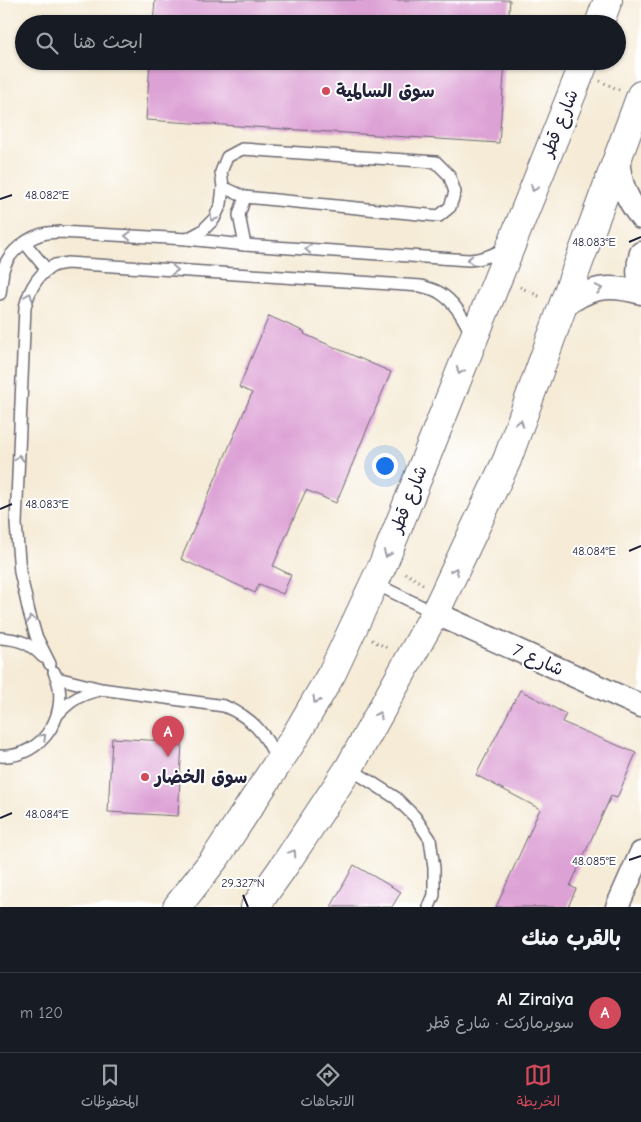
<!DOCTYPE html>
<html lang="ar">
<meta charset="utf-8">
<style>
body{margin:0;font-family:"Comic Neue","Playpen Sans Arabic",sans-serif;background:#20242c;color:#f1f3f6;direction:rtl}
.you{position:absolute;left:384px;top:465px;width:18px;height:18px;margin:-12px;border:4px solid #fff;border-radius:50%;background:#1a73e8;box-shadow:0 0 0 8px #1a73e833}
.badge{display:grid;place-items:center;width:32px;height:32px;border-radius:50%;background:#d1495b;color:#fff;font-size:16px;font-weight:700}
.pin{position:absolute;translate:-50% -41px;filter:drop-shadow(0 1px 2px #0008)}
.pin::after{content:'';position:absolute;top:26px;width:18px;height:15px;background:inherit;clip-path:polygon(0 0,100% 0,50% 100%)}
.list{margin:0;padding:0;list-style:none}
h2{display:flex;justify-content:space-between;align-items:center;height:65px;margin:0;padding:0 20px;font-size:21px}
h2 small{font-size:16px;font-weight:400;color:#9ea1a6}
.list li{display:grid;grid-template-columns:32px 1fr auto;gap:15px;align-items:center;box-sizing:border-box;height:80px;padding:0 20px;border-top:1px solid #363941}
.list b{display:block;font-size:19px;white-space:nowrap}
.list p{margin:0;font-size:16px;white-space:nowrap;color:#9ea1a6}
.list em{font-size:16px;font-style:normal;color:#9ea1a6}
.icon{flex:none;width:28px;height:28px;fill:none;stroke:currentColor;stroke-width:2;stroke-linecap:round;stroke-linejoin:round}
.map{position:relative;flex:none;width:641px;height:907px;overflow:hidden;direction:ltr}
.search{position:absolute;background:#171b24;box-shadow:0 1px 4px #0004;left:15px;right:15px;top:15px;height:55px;display:flex;align-items:center;gap:12px;box-sizing:border-box;padding:0 18px;border-radius:28px;color:#9ea1a6;font-size:19px}
.sheet{height:145px;background:#171b24}
nav{display:flex;justify-content:space-around;align-items:center;box-sizing:border-box;height:70px;border-top:1px solid #363941;background:#171b24;font-size:14px;color:#9ea1a6}
nav a{display:grid;justify-items:center;gap:2px}
nav .on{color:#d1495b}
.map>svg:first-child{display:block}
.building{fill:#dda2d5}
.lines{fill:none;stroke-linecap:round;stroke-linejoin:round}
.lane-casing{stroke:#6c6871;stroke-width:14}
.street-casing{stroke:#6c6871;stroke-width:25}
.primary-casing{stroke:#6c6871;stroke-width:30}
.path{stroke:#6c6871;stroke-width:3;stroke-dasharray:1 4;stroke-linecap:butt}
.lane{stroke:#fff;stroke-width:11}
.street{stroke:#fff;stroke-width:22}
.primary{stroke:#fff;stroke-width:28}
.oneway{stroke:#9c9ca7}
.ticks{fill:none;stroke:#22223b;stroke-width:2}
.poi-dot{fill:#d1495b;stroke:#fff;stroke-width:2}
.labels{text-anchor:middle;dominant-baseline:central;stroke-width:4;stroke-linejoin:round;paint-order:stroke}
.poi-label{font-size:18px;font-weight:bold;fill:#22223b;stroke:#fff;text-anchor:start}
.street-label{font-size:18px;fill:#22223b;stroke:#fff}
.ticks-label{font-size:12px;text-anchor:middle;fill:#22223b;stroke:#fff;stroke-width:4;stroke-linejoin:round;paint-order:stroke}
</style>
<div class="map">
<svg width="641" height="907" viewBox="0 0 641 907">
<rect width="100%" height="100%" fill="#fff"/>
<filter id="ink" filterUnits="userSpaceOnUse"><feTurbulence type="fractalNoise" baseFrequency=".02" numOctaves="2"/><feDisplacementMap in="SourceGraphic" scale="10" xChannelSelector="R" yChannelSelector="G"/><feConvolveMatrix kernelMatrix="1 2 1 2 8 2 1 2 1" color-interpolation-filters="sRGB"/></filter>
<filter id="wash" filterUnits="userSpaceOnUse"><feTurbulence type="fractalNoise" baseFrequency=".0096" numOctaves="4" result="noise"/><feDisplacementMap in="SourceGraphic" scale="20" xChannelSelector="R" yChannelSelector="G"/><feGaussianBlur stdDeviation="1.12" result="paint"/><feColorMatrix in="noise" values="0 0 0 0 0 0 0 0 0 0 0 0 0 0 0 0 0 1.4 0 .05"/><feComposite in="paint" operator="in"/></filter>
<g filter="url(#wash)">
<rect width="100%" height="100%" fill="#f5ebd6"/>
<g id="blocks">
<!-- building -->
<g class="building">
<path d="M155,0H510L508,24H153Z"/>
<path d="M150,61H505L499,143L146,120Z"/>
<path d="M269,316L305,332L304,334L391,372L336,503L306,490L273,566L291,575L283,594L259,584L255,593L181,559L252,393L239,387Z"/>
<path d="M520,690L566,714L562,722L636,753L617,798L611,796L570,886L576,889L568,907H496L540,809L476,775Z"/>
<path d="M112,738L182,742L178,816L108,812Z"/>
<path d="M354,865L401,892L392,907H331Z"/>
</g>
</g>
</g>
<g filter="url(#ink)">
<use href="#blocks" fill-opacity="0" stroke="#6c6871" stroke-width="1"/>
<g class="lines">
<!-- lane casing -->
<g class="lane-casing">
<g id="lane">
<path d="M245,197L239,215L245,245"/>
<path d="M187,239L202,231L214,219L221,204L223,187L221,172L227,157L242,149L436,162L449,175L455,192L450,207L439,216L245,197L223,187"/>
<path d="M25,243L47,270"/>
<path d="M0,294C1,286 2,278 3,270C8,252 29,236 47,233C51,232 55,233 59,232L187,239L245,245L469,260C482,259 493,256 504,248"/>
<path d="M374,583L435,613"/>
<path d="M0,638C19,639 30,643 43,657"/>
<path d="M50,664L36,636L29,612L20,572L16,524L25,307C29,291 38,273 55,265C58,264 63,264 67,263L421,286C427,288 434,289 440,293C455,302 464,318 471,334"/>
<path d="M57,678L101,689L224,706C251,717 266,733 277,761"/>
<path d="M58,714C71,700 81,694 100,690"/>
<path d="M0,756C43,759 73,710 54,672"/>
<path d="M349,768L396,798L415,817L430,839L434,868V895L429,907"/>
</g>
</g>
<!-- street casing -->
<g class="street-casing">
<g id="street">
<path d="M618,158C620,183 626,198 641,218"/>
<path d="M641,253C637,266 637,277 641,289"/>
<path d="M562,308C589,286 609,284 641,293"/>
<path d="M435,613L641,706"/>
<path d="M617,907L641,853"/>
</g>
</g>
<!-- primary casing -->
<g class="primary-casing">
<g id="primary">
<path d="M599,24L608,0"/>
<path d="M177,907L216,857L293,740L332,673L384,562L585,61"/>
<path d="M255,907L284,866L349,768L435,613L507,460L562,308L641,95"/>
</g>
</g>
<!-- path -->
<g class="path">
<path d="M600,81L619,90"/>
<path d="M520,287L541,297"/>
<path d="M405,573L423,584"/>
<path d="M372,640L389,649"/>
</g>
<!-- lane -->
<use href="#lane" class="lane"/>
<!-- street -->
<use href="#street" class="street"/>
<!-- primary -->
<use href="#primary" class="primary"/>
</g>
<!-- one-way arrows -->
<defs><path id="oneway-chevron" d="M-2-3.5L2.5 0L-2 3.5" fill="none" stroke-width="1.6" stroke-linecap="round" stroke-linejoin="round" transform="scale(1.25)"/></defs>
<g class="oneway">
<use href="#oneway-chevron" transform="translate(534 188) rotate(112)"/>
<use href="#oneway-chevron" transform="translate(213 218) rotate(124)"/>
<use href="#oneway-chevron" transform="translate(128 236) rotate(-177)"/>
<use href="#oneway-chevron" transform="translate(308 249) rotate(-176)"/>
<use href="#oneway-chevron" transform="translate(470 260) rotate(178)"/>
<use href="#oneway-chevron" transform="translate(175 270) rotate(4)"/>
<use href="#oneway-chevron" transform="translate(599 289) rotate(-10)"/>
<use href="#oneway-chevron" transform="translate(29 296) rotate(-69)"/>
<use href="#oneway-chevron" transform="translate(460 371) rotate(112)"/>
<use href="#oneway-chevron" transform="translate(520 423) rotate(-70)"/>
<use href="#oneway-chevron" transform="translate(19 458) rotate(-88)"/>
<use href="#oneway-chevron" transform="translate(387 554) rotate(112)"/>
<use href="#oneway-chevron" transform="translate(455 571) rotate(-65)"/>
<use href="#oneway-chevron" transform="translate(31 619) rotate(-107)"/>
<use href="#oneway-chevron" transform="translate(316 700) rotate(120)"/>
<use href="#oneway-chevron" transform="translate(379 715) rotate(-61)"/>
<use href="#oneway-chevron" transform="translate(43 737) rotate(-45)"/>
<use href="#oneway-chevron" transform="translate(293 853) rotate(-56)"/>
</g>
</g>
<!-- ticks -->
<path class="ticks" d="M0,199L12,195M629,242L641,237M0,509L12,504M629,551L641,546M0,818L12,813M629,860L641,856M243,895L248,907"/>
<!-- markers -->
<g class="poi-dot">
<circle cx="326" cy="91" r="5"/>
<circle cx="145" cy="777" r="5"/>
</g>
<g class="labels">
<!-- poi labels -->
<g class="poi-label">
<text x="336" y="91">سوق السالمية</text>
<text x="155" y="777">سوق الخضار</text>
</g>
<!-- street labels -->
<g class="street-label">
<text transform="translate(560 123) rotate(-68)">شارع قطر</text>
<text transform="translate(409 499) rotate(-68)">شارع قطر</text>
<text transform="translate(538 660) rotate(24)">شارع 7</text>
</g>
</g>
<g class="ticks-label">
<text x="47" y="199">48.082°E</text>
<text x="594" y="246">48.083°E</text>
<text x="47" y="508">48.083°E</text>
<text x="594" y="555">48.084°E</text>
<text x="47" y="818">48.084°E</text>
<text x="594" y="865">48.085°E</text>
<text x="243" y="887">29.327°N</text>
</g>
</svg>
<div class="you"></div>
<div class="pin badge" style="left:168px;top:757px">A</div>
<div class="search"><svg class="icon" aria-label="search" viewBox="0 0 24 24"><circle cx="10" cy="10" r="6"/><path d="M15 15l6 6"/></svg>ابحث هنا</div>
</div>
<section class="sheet">
<h2>بالقرب منك<small></small></h2>
<ul class="list">
<li><span class="badge">A</span><div><b>Al Ziraiya</b><p>سوبرماركت · شارع قطر</p></div><em>120 m</em></li>
</ul>
</section>
<nav>
<a class="on"><svg class="icon" aria-label="map" viewBox="0 0 24 24"><path d="M3 6l6-2 6 2 6-2v14l-6 2-6-2-6 2zM9 4v14M15 6v14"/></svg>الخريطة</a>
<a><svg class="icon" aria-label="directions" viewBox="0 0 24 24"><path d="M12 3l9 9-9 9-9-9zM9 14v-3h6M13 9l2 2-2 2"/></svg>الاتجاهات</a>
<a><svg class="icon" aria-label="saved" viewBox="0 0 24 24"><path d="M7 4h10v16l-5-4-5 4z"/></svg>المحفوظات</a>
</nav>
